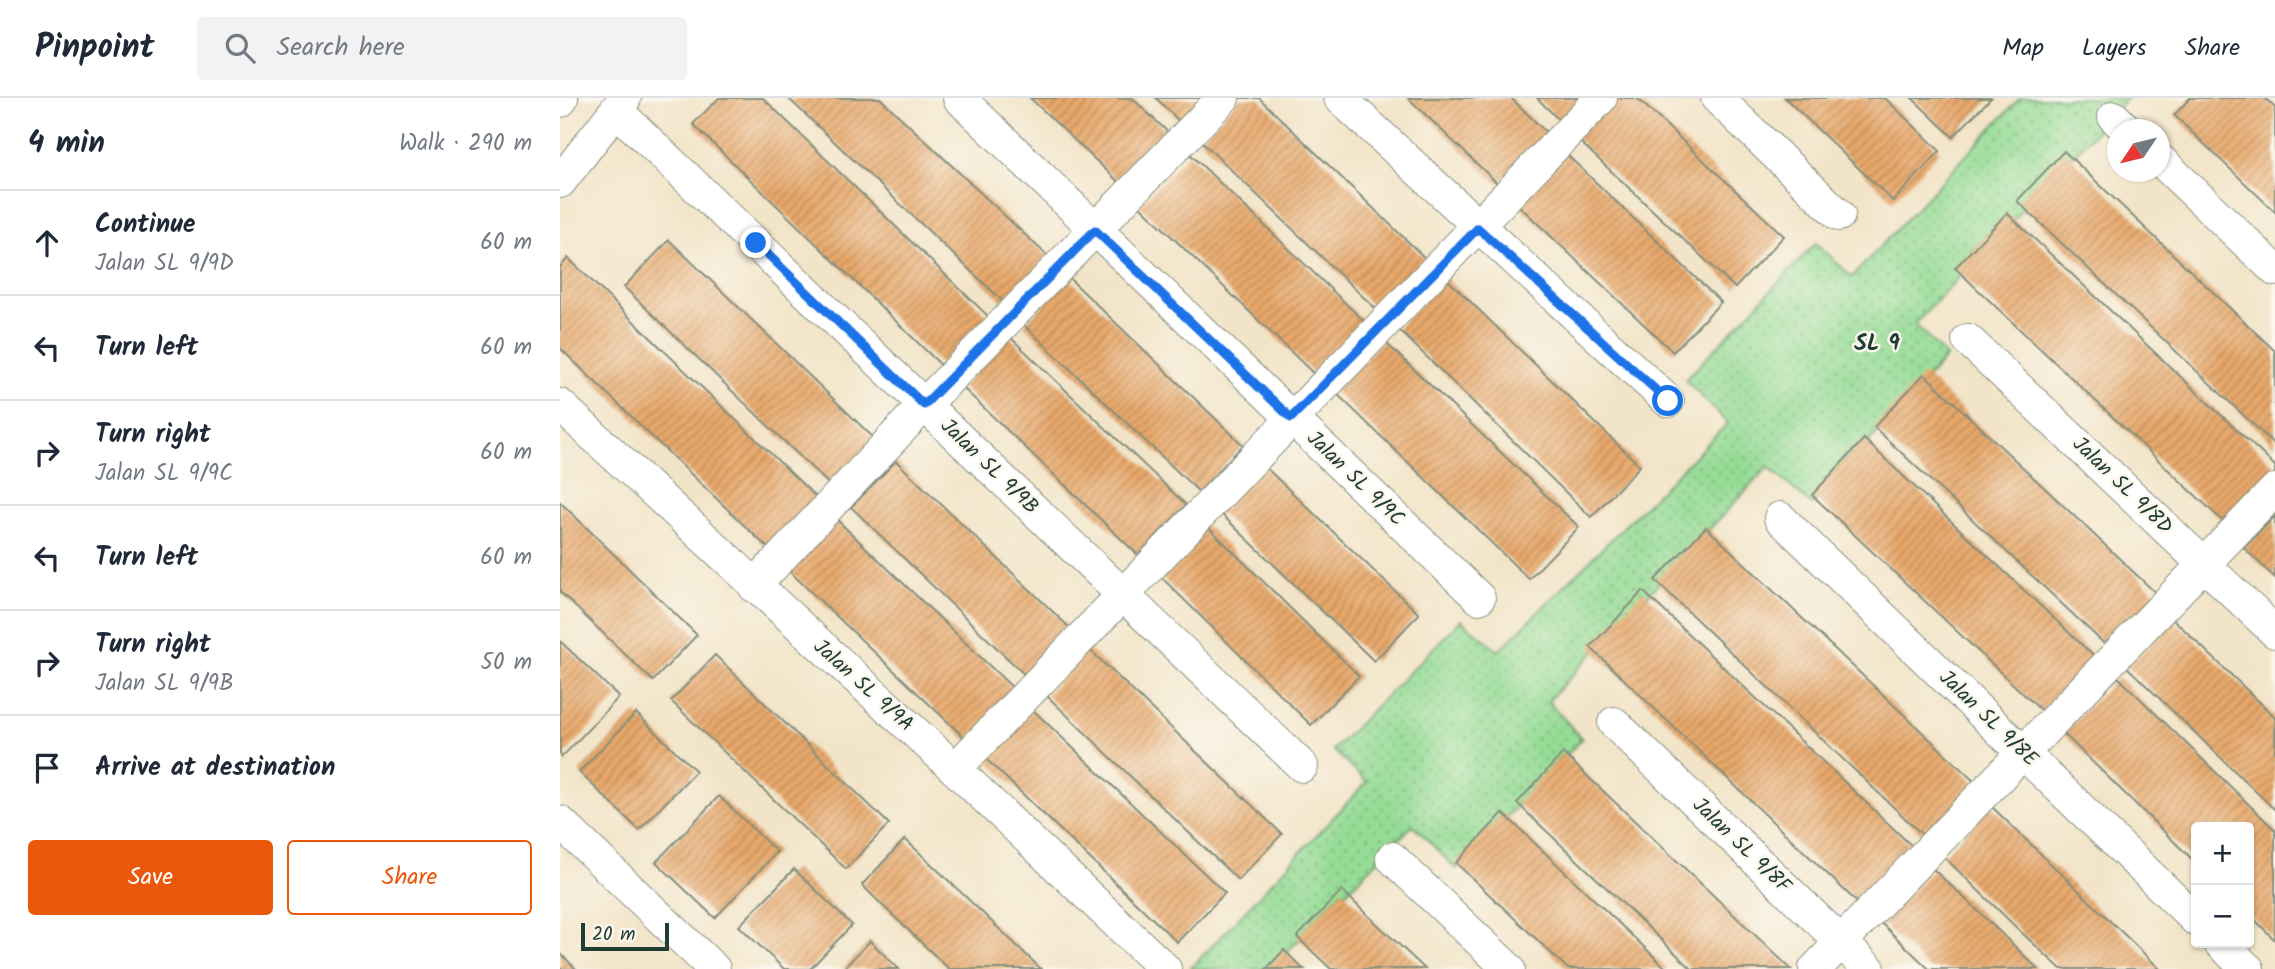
<!DOCTYPE html>
<meta charset="utf-8">
<style>
body{margin:0;font-family:Kalam,sans-serif;background:#f2f2f3;color:#1f2937}
.controls{position:absolute;right:21px;bottom:21px;display:grid;overflow:hidden;border-radius:7px;box-shadow:0 2px 5px #0004}
.controls button{width:63px;height:63px;display:grid;place-items:center;padding:0;border:0;border-bottom:2px solid #e0e1e3;background:#fff;color:#1f2937;font:35px sans-serif}
.compass{position:absolute;left:1547px;top:21px;width:63px;height:63px;border-radius:50%;background:#fff;box-shadow:0 2px 5px #0004;rotate:235deg}
.scale{position:absolute;left:21px;bottom:18px;width:88px;box-sizing:border-box;padding-left:7px;border:4px solid #1f3d34;border-top:0;font-size:19px;line-height:24px;white-space:nowrap;color:#1f3d34;-webkit-text-stroke:5px #fbf7ec;paint-order:stroke}
.stop{position:absolute;width:21px;height:21px;margin:-16px;border:5px solid #1a73e8;border-radius:50%;background:#fff}
.stop.end{background:#1a73e8;border-color:#fff;box-shadow:0 2px 7px #0008}
.list{margin:0;padding:0;list-style:none}
h2{display:flex;justify-content:space-between;align-items:center;height:91px;margin:0;padding:0 28px;font-size:30px}
h2 small{font-size:23px;font-weight:400;color:#747a83}
.list li{display:grid;grid-template-columns:46px 1fr auto;gap:21px;align-items:center;box-sizing:border-box;height:105px;padding:0 28px;border-top:2px solid #e0e1e3}
.list b{display:block;font-size:26px;white-space:nowrap}
.list p{margin:0;font-size:23px;white-space:nowrap;color:#747a83}
.list em{font-size:23px;font-style:normal;color:#747a83}
.actions{display:flex;gap:14px;padding:21px 28px}
.actions a{flex:1;padding:16px 0;border:2px solid #ea580c;border-radius:7px;text-align:center;font-size:24px;color:#ea580c}
.actions .main{background:#ea580c;color:#fff}
.icon{flex:none;width:38px;height:38px;fill:none;stroke:currentColor;stroke-width:2;stroke-linecap:round;stroke-linejoin:round}
.map{position:relative;flex:none;width:1715px;height:871px;overflow:hidden}
header{display:flex;align-items:center;gap:42px;box-sizing:border-box;height:98px;padding:0 35px;background:#fff;border-bottom:2px solid #e0e1e3}
header strong{font-size:33px}
nav{display:flex;gap:38px;margin-inline-start:auto;font-size:24px}
.search{width:490px;height:63px;background:#f2f2f3;display:flex;align-items:center;gap:18px;box-sizing:border-box;padding:0 24px;border-radius:7px;color:#747a83;font-size:26px}
main{display:flex}
aside{flex:1;background:#fff}
.map>svg:first-child{display:block}
.grass{fill:url(#grass-dots);stroke:#5a8c65;stroke-width:2}
.building{fill:url(#building-hatch)}
.lines{fill:none;stroke-linecap:round;stroke-linejoin:round}
.minor-casing{stroke:#88907e;stroke-width:34}
.minor{stroke:#fff;stroke-width:32}
.route{stroke:#1a73e8;stroke-width:9}
.labels{text-anchor:middle;dominant-baseline:central;stroke-width:5;stroke-linejoin:round;paint-order:stroke}
.street-label{font-size:21px;fill:#1f3d34;stroke:#fbf7ec}
.neighbourhood-label{font-size:23px;font-weight:bold;fill:#1f3d34;stroke:#fbf7ec}
</style>
<header>
<strong>Pinpoint</strong>
<div class="search"><svg class="icon" aria-label="search" viewBox="0 0 24 24"><circle cx="10" cy="10" r="6"/><path d="M15 15l6 6"/></svg>Search here</div>
<nav><a>Map</a><a>Layers</a><a>Share</a></nav>
</header>
<main>
<aside>
<h2>4 min<small>Walk · 290 m</small></h2>
<ul class="list">
<li><svg class="icon" aria-label="ahead" viewBox="0 0 24 24"><path d="M12 20V5M6 11l6-6 6 6"/></svg><div><b>Continue</b><p>Jalan SL 9/9D</p></div><em>60 m</em></li>
<li><svg class="icon" aria-label="left" viewBox="0 0 24 24"><path d="M17 20v-9H6M10 6l-5 5 5 5"/></svg><div><b>Turn left</b></div><em>60 m</em></li>
<li><svg class="icon" aria-label="right" viewBox="0 0 24 24"><path d="M7 20v-9h11M14 6l5 5-5 5"/></svg><div><b>Turn right</b><p>Jalan SL 9/9C</p></div><em>60 m</em></li>
<li><svg class="icon" aria-label="left" viewBox="0 0 24 24"><path d="M17 20v-9H6M10 6l-5 5 5 5"/></svg><div><b>Turn left</b></div><em>60 m</em></li>
<li><svg class="icon" aria-label="right" viewBox="0 0 24 24"><path d="M7 20v-9h11M14 6l5 5-5 5"/></svg><div><b>Turn right</b><p>Jalan SL 9/9B</p></div><em>50 m</em></li>
<li><svg class="icon" aria-label="arrive" viewBox="0 0 24 24"><path d="M6 21V4h12l-3 4 3 4H6"/></svg><div><b>Arrive at destination</b></div></li>
</ul>
<div class="actions"><a class="main">Save</a><a>Share</a></div>
</aside>
<div class="map">
<svg width="1715" height="871" viewBox="0 0 1715 871">
<defs>
<pattern id="grass-dots" width="8" height="8" patternUnits="userSpaceOnUse" patternTransform="scale(1.75)"><rect width="8" height="8" fill="#96dc96"/><path d="M2 2h.1M6 6h.1" fill="none" stroke="#7ab47b" stroke-width="1.8" stroke-linecap="round"/></pattern>
<pattern id="building-hatch" width="6" height="6" patternUnits="userSpaceOnUse" patternTransform="scale(1.75)"><rect width="6" height="6" fill="#e8a86a"/><path d="M-1 1l2-2M0 6l6-6M5 7l2-2" fill="none" stroke="#bb8a58"/></pattern>
</defs>
<rect width="100%" height="100%" fill="#fbf7ec"/>
<filter id="ink" filterUnits="userSpaceOnUse"><feTurbulence type="fractalNoise" baseFrequency=".0143" numOctaves="2"/><feDisplacementMap in="SourceGraphic" scale="14" xChannelSelector="R" yChannelSelector="G"/><feConvolveMatrix kernelMatrix="1 2 1 2 8 2 1 2 1" color-interpolation-filters="sRGB"/></filter>
<filter id="wash" filterUnits="userSpaceOnUse"><feTurbulence type="fractalNoise" baseFrequency=".00686" numOctaves="4" result="noise"/><feDisplacementMap in="SourceGraphic" scale="28" xChannelSelector="R" yChannelSelector="G"/><feGaussianBlur stdDeviation="1.57" result="paint"/><feColorMatrix in="noise" values="0 0 0 0 0 0 0 0 0 0 0 0 0 0 0 0 0 1.4 0 .05"/><feComposite in="paint" operator="in"/></filter>
<g filter="url(#wash)">
<rect width="100%" height="100%" fill="#f2e4c8"/>
<!-- grass -->
<path class="grass" d="M1460,0H1567L1355,226L1386,259L1252,407L1208,369L988,603L1022,641L896,771L853,727L710,871H630L807,684L773,652L901,522L939,553L1168,325L1125,282L1256,145L1292,179Z"/>
<g id="blocks">
<!-- building -->
<g class="building">
<path d="M159,0H203L432,222L385,271L133,26Z"/>
<path d="M228,0H320L492,162L448,208Z"/>
<path d="M470,0H572L612,38L564,89Z"/>
<path d="M596,0H651L624,28Z"/>
<path d="M680,0H699L867,162L818,213L640,42Z"/>
<path d="M848,0H951L987,35L938,86Z"/>
<path d="M977,0H1024L1001,24Z"/>
<path d="M1053,0H1077L1224,138L1175,190L1016,40Z"/>
<path d="M1225,0H1325L1380,53L1333,103Z"/>
<path d="M1352,0H1431L1393,39Z"/>
<path d="M1630,0H1705L1715,10V114L1614,17Z"/>
<path d="M1003,53L1161,204L1113,254L955,104Z"/>
<path d="M1504,53L1715,253V347L1457,103Z"/>
<path d="M629,55L806,225L756,278L579,107Z"/>
<path d="M1447,115L1715,368V381L1670,430L1395,170Z"/>
<path d="M109,142L320,346L276,393L64,189Z"/>
<path d="M8,160L263,406L214,456L0,250V169Z"/>
<path d="M509,180L683,347L639,394L464,227Z"/>
<path d="M886,180L1080,368L1031,419L837,230Z"/>
<path d="M449,238L626,407L578,457L402,289Z"/>
<path d="M823,242L1019,429L969,481L774,293Z"/>
<path d="M1364,276L1601,500L1552,553L1314,329Z"/>
<path d="M1304,341L1539,563L1487,618L1252,397Z"/>
<path d="M336,363L512,532L467,579L291,409Z"/>
<path d="M700,364L859,516L814,563L656,411Z"/>
<path d="M0,404L137,537L93,583L0,494Z"/>
<path d="M1715,418V480L1684,450Z"/>
<path d="M276,421L456,593L408,643L228,472Z"/>
<path d="M644,425L799,578L751,627L596,474Z"/>
<path d="M1146,429L1419,688L1368,742L1095,482Z"/>
<path d="M1083,493L1356,752L1302,809L1030,549Z"/>
<path d="M1613,521L1715,619V712L1567,569Z"/>
<path d="M0,543L59,599L2,659L0,656Z"/>
<path d="M529,551L722,736L678,782L486,597Z"/>
<path d="M155,557L329,726L286,771L111,603Z"/>
<path d="M1558,579L1715,732V842L1689,816V729H1636V765L1503,635Z"/>
<path d="M471,610L665,795L617,844L424,659Z"/>
<path d="M76,615L136,673L79,732L19,674Z"/>
<path d="M1003,655L1023,674L1231,871H1132L1035,779L957,705Z"/>
<path d="M159,698L217,754L155,820L96,764Z"/>
<path d="M1431,708L1600,871H1501L1461,834L1383,758Z"/>
<path d="M943,715L1022,790L1107,871H1008L896,765Z"/>
<path d="M345,741L452,843L481,871H389L319,804L302,787Z"/>
<path d="M234,771L292,827L250,871H224L179,828Z"/>
<path d="M1373,771L1413,808L1478,871H1369L1321,825Z"/>
<path d="M782,792L799,809L865,871H771L737,839Z"/>
<path d="M310,843L339,871H283Z"/>
<path d="M724,852L741,869L744,871H706Z"/>
<path d="M0,855L16,871H0Z"/>
</g>
</g>
</g>
<g filter="url(#ink)">
<use href="#blocks" fill-opacity="0" stroke="#88907e" stroke-width="2"/>
<g class="lines">
<!-- minor casing -->
<g class="minor-casing">
<g id="minor">
<path d="M399,0L919,500"/>
<path d="M780,0L1108,303"/>
<path d="M1157,0L1279,117"/>
<path d="M0,3L2,0"/>
<path d="M56,12L742,668"/>
<path d="M1554,19L1567,32"/>
<path d="M1600,62L1715,172"/>
<path d="M0,84L65,0"/>
<path d="M1408,242L1715,534"/>
<path d="M0,307L395,671L605,871"/>
<path d="M1220,420L1636,822"/>
<path d="M194,488L364,307L663,0"/>
<path d="M1054,625L1309,871"/>
<path d="M395,671L1041,0"/>
<path d="M0,724L154,871"/>
<path d="M832,760L949,871"/>
<path d="M1660,845L1688,871"/>
<path d="M1255,871L1715,392"/>
</g>
</g>
<!-- minor -->
<use href="#minor" class="minor"/>
</g>
</g>
<g class="lines" filter="url(#ink)">
<!-- route -->
<path class="route" d="M196,145L364,307L535,132L731,320L918,130L1108,303"/>
</g>
<g class="labels">
<!-- street labels -->
<g class="street-label">
<text transform="translate(429 369) rotate(44)">Jalan SL 9/9B</text>
<text transform="translate(795 381) rotate(44)">Jalan SL 9/9C</text>
<text transform="translate(1562 388) rotate(44)">Jalan SL 9/8D</text>
<text transform="translate(303 588) rotate(42)">Jalan SL 9/9A</text>
<text transform="translate(1428 621) rotate(44)">Jalan SL 9/8E</text>
<text transform="translate(1181 748) rotate(44)">Jalan SL 9/8F</text>
</g>
<!-- neighbourhood labels -->
<g class="neighbourhood-label">
<text x="1317" y="246">SL 9</text>
</g>
</g>
</svg>
<div class="controls">
<button>+</button>
<button>−</button>
</div>
<svg class="compass" viewBox="-18 -18 36 36"><path d="M0-13l5 13h-10z" fill="#e53935"/><path d="M0 13l5-13h-10z" fill="#747a83"/></svg>
<div class="scale">20 m</div>
<div class="stop" style="left:1108px;top:303px"></div>
<div class="stop end" style="left:196px;top:145px"></div>
</div>
</main>
